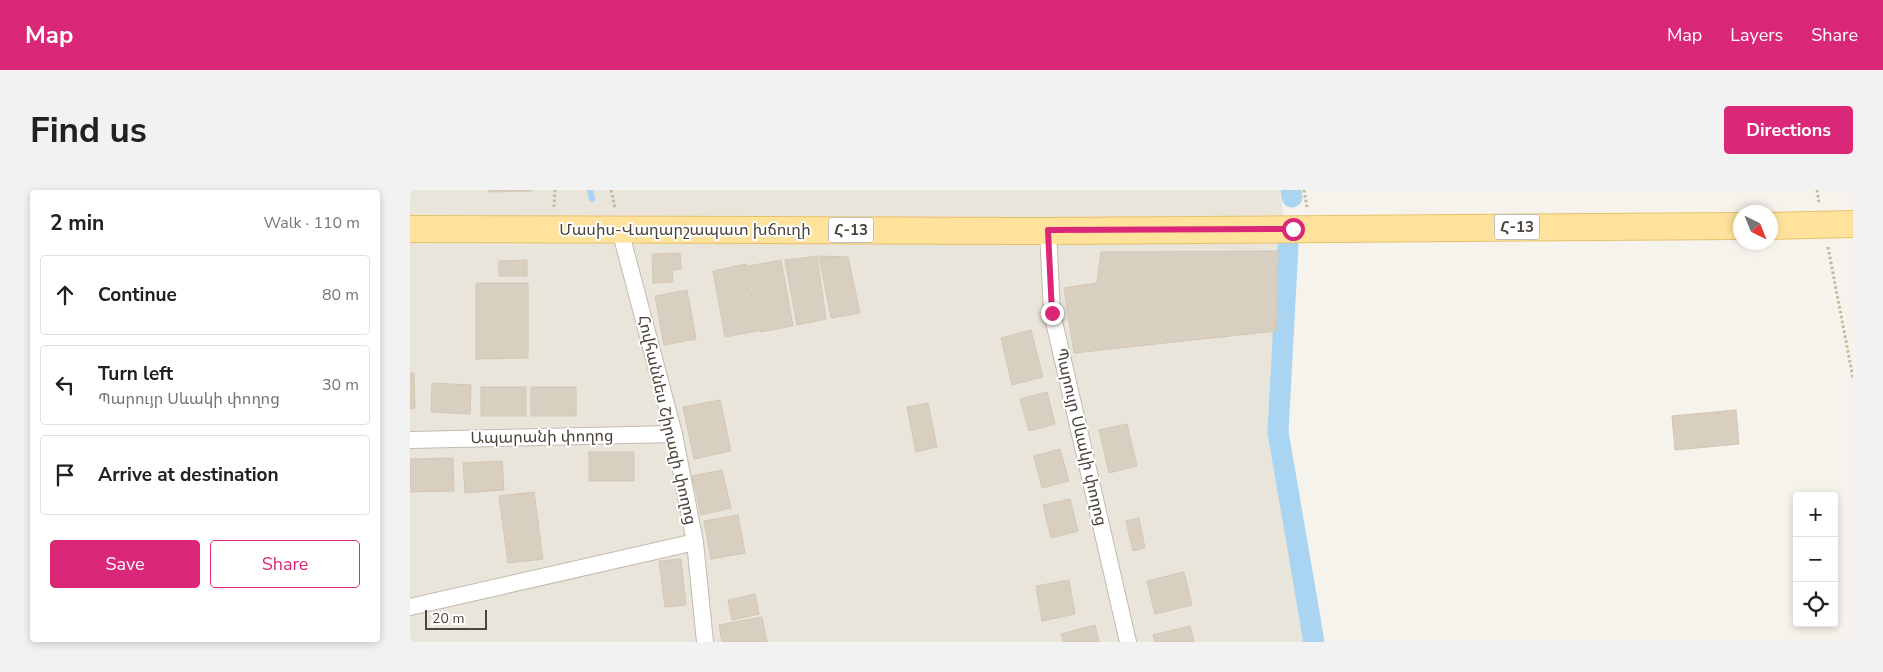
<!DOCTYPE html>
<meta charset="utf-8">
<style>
body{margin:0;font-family:"Nunito Sans","Noto Sans Armenian",sans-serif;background:#f2f2f2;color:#202124}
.controls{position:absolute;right:15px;bottom:15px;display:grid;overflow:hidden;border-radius:5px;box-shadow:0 2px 8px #0003}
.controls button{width:45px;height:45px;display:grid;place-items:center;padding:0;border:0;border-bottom:1px solid #e0e0e0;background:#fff;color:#202124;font:25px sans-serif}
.compass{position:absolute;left:1323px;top:15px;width:45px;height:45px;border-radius:50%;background:#fff;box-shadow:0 2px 8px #0003;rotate:137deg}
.scale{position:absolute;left:15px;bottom:12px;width:62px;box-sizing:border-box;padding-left:5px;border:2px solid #4b4439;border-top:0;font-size:14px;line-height:18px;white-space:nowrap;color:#4b4439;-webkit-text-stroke:4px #fff;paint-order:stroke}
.stop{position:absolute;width:15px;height:15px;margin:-11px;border:4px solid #db2777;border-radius:50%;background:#fff}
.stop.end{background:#db2777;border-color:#fff;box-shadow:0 1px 5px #0008}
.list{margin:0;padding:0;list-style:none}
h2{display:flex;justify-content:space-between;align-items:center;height:65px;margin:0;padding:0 20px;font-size:21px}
h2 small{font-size:16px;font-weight:400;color:#757577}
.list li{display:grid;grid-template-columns:32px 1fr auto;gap:15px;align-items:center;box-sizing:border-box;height:80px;margin:0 10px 10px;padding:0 10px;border:1px solid #e0e0e0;border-radius:5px}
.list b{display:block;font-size:19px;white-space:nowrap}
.list p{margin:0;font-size:16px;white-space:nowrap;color:#757577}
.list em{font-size:16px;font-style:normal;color:#757577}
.actions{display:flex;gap:10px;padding:15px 20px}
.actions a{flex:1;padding:11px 0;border:1px solid #db2777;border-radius:5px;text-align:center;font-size:18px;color:#db2777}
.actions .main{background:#db2777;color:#fff}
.icon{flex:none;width:28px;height:28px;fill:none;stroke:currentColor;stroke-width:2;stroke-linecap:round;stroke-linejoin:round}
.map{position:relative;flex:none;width:1443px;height:452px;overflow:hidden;border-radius:5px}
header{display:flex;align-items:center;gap:30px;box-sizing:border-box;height:70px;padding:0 25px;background:#db2777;color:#fff}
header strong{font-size:24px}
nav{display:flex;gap:28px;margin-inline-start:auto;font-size:18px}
.intro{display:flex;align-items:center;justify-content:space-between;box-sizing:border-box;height:120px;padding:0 30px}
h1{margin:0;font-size:35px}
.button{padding:12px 22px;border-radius:5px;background:#db2777;color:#fff;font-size:18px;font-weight:700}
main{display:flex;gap:30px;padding:0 30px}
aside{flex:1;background:#fff;border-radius:5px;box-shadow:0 2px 8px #0003}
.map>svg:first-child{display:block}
.residential{fill:#eae5da}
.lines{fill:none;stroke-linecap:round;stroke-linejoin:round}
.stream{stroke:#a9d4f2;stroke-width:6}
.canal{stroke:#a9d4f2;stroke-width:21}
.building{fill:#d8cfc1;stroke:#d3c7b4}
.street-casing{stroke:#c2bbae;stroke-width:18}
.primary-casing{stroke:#e6c16a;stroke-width:28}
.path{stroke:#c4b79f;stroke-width:3;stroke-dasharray:2.5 2.5;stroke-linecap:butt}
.street{stroke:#fff;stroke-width:16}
.primary{stroke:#ffe39c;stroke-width:26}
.route{stroke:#db2777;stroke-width:6}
.labels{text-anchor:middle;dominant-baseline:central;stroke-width:4;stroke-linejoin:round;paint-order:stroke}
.shield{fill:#fff;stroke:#817c74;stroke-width:1}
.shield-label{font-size:15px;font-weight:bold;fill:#4b4439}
.street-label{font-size:16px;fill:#4b4439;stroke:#fff}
</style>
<header>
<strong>Map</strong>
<nav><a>Map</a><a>Layers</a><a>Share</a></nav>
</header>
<div class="intro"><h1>Find us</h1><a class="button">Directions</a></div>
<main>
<aside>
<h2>2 min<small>Walk · 110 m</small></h2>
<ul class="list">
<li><svg class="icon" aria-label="ahead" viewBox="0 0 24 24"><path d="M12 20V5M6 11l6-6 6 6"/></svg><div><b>Continue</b></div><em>80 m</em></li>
<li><svg class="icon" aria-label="left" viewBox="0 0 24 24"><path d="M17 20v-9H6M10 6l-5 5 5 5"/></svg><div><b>Turn left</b><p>Պարույր Սևակի փողոց</p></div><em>30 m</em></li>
<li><svg class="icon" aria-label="arrive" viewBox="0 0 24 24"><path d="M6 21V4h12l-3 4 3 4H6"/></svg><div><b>Arrive at destination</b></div></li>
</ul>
<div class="actions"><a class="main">Save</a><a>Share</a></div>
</aside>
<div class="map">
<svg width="1443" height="452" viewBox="0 0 1443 452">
<rect width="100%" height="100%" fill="#f6f3ec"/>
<!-- residential -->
<path class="residential" d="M0,0H870L878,55L859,247L900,452H0Z"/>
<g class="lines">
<!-- stream -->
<path class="stream" d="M180,0L182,9"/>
<!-- canal -->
<g class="canal">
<path d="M881,0L882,7"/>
<path d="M878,56L868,242L904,452"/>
</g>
</g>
<!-- building -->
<g class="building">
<path d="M79,0H122V1L79,2Z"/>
<path d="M868,61L866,141L664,163L654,98L687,93L691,62Z"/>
<path d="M270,63L271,79L262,80L263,92L243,93L242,64Z"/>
<path d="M407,66L416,129L387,135L375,70Z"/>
<path d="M409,66L438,67L450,123L421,128Z"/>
<path d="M117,70V86H89V71Z"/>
<path d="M371,70L383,136L350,142L338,76Z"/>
<path d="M336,74L348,141L315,147L303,81Z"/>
<path d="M66,93H118V168L66,169Z"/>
<path d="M277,100L286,149L254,155L245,106Z"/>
<path d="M621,140L633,187L602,195L591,148Z"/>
<path d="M0,183H4L5,218L0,219Z"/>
<path d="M22,193L61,195L60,224L21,222Z"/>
<rect x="71" y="197" width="45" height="29"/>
<rect x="121" y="197" width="45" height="29"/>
<path d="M637,202L645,234L619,241L610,209Z"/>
<path d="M310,210L321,261L284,269L273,217Z"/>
<path d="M518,213L527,257L506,262L497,217Z"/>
<path d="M1326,220L1329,254L1265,260L1262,226Z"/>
<path d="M717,234L727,276L699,283L689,240Z"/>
<path d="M650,259L659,291L632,298L624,266Z"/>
<rect x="179" y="262" width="45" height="29"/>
<path d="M43,268L44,301L0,302V269Z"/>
<path d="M92,271L94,300L55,303L53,273Z"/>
<path d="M312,280L321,318L291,325L282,286Z"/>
<path d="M124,302L133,369L98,373L89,306Z"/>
<path d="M660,309L668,341L641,348L633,315Z"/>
<path d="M328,325L335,363L301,369L294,331Z"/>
<path d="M729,328L735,358L723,361L716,331Z"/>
<path d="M271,369L276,415L255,417L249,371Z"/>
<path d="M774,382L782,415L745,424L737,391Z"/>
<path d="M659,390L665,424L632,431L626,396Z"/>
<path d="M345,404L349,424L322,430L318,410Z"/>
<path d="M352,427L357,452H312L309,435Z"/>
<path d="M685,435L689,452H654L651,444Z"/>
<path d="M780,436L784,452H745L743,445Z"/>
</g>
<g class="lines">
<!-- street casing -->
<g class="street-casing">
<g id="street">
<path d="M210,40L264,244L285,352L295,452"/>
<path d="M638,41L642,123L718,452"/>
<path d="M0,250L264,244"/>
<path d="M0,417L285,352"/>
</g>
</g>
<!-- primary casing -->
<g class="primary-casing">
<g id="primary">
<path d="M1360,36L1443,34"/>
<path d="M0,39L638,41L1330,36"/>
</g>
</g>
<!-- path -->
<g class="path">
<path d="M201,0L205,18"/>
<path d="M894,0L897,17"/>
<path d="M1407,0L1409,12"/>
<path d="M144,17L145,0"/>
<path d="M1418,57L1443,188"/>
</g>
<!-- street -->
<use href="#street" class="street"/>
<!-- primary -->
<use href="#primary" class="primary"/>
</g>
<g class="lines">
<!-- route -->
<path class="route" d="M642,123L638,40L883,39"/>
</g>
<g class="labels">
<!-- shield labels -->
<g class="shield">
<rect x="1084.5" y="24.5" width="45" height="25" rx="4"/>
<rect x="418.5" y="27.5" width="45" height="25" rx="4"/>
</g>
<g class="shield-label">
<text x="1107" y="37">Հ-13</text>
<text x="441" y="40">Հ-13</text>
</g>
<!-- street labels -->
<g class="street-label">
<text x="275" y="40">Մասիս-Վաղարշապատ խճուղի</text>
<text transform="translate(257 230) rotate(77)">Հովհաննես Շիրազի փողոց</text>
<text transform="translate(132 247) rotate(-1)">Ապարանի փողոց</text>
<text transform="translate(671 247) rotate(77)">Պարույր Սևակի փողոց</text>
</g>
</g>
</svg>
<div class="controls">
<button>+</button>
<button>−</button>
<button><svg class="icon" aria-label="locate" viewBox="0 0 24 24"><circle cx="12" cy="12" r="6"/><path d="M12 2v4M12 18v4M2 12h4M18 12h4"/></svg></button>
</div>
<svg class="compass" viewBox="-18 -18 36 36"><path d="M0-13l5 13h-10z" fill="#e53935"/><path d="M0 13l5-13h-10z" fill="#757577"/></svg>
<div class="scale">20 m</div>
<div class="stop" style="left:883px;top:39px"></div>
<div class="stop end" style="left:642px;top:123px"></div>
</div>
</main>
